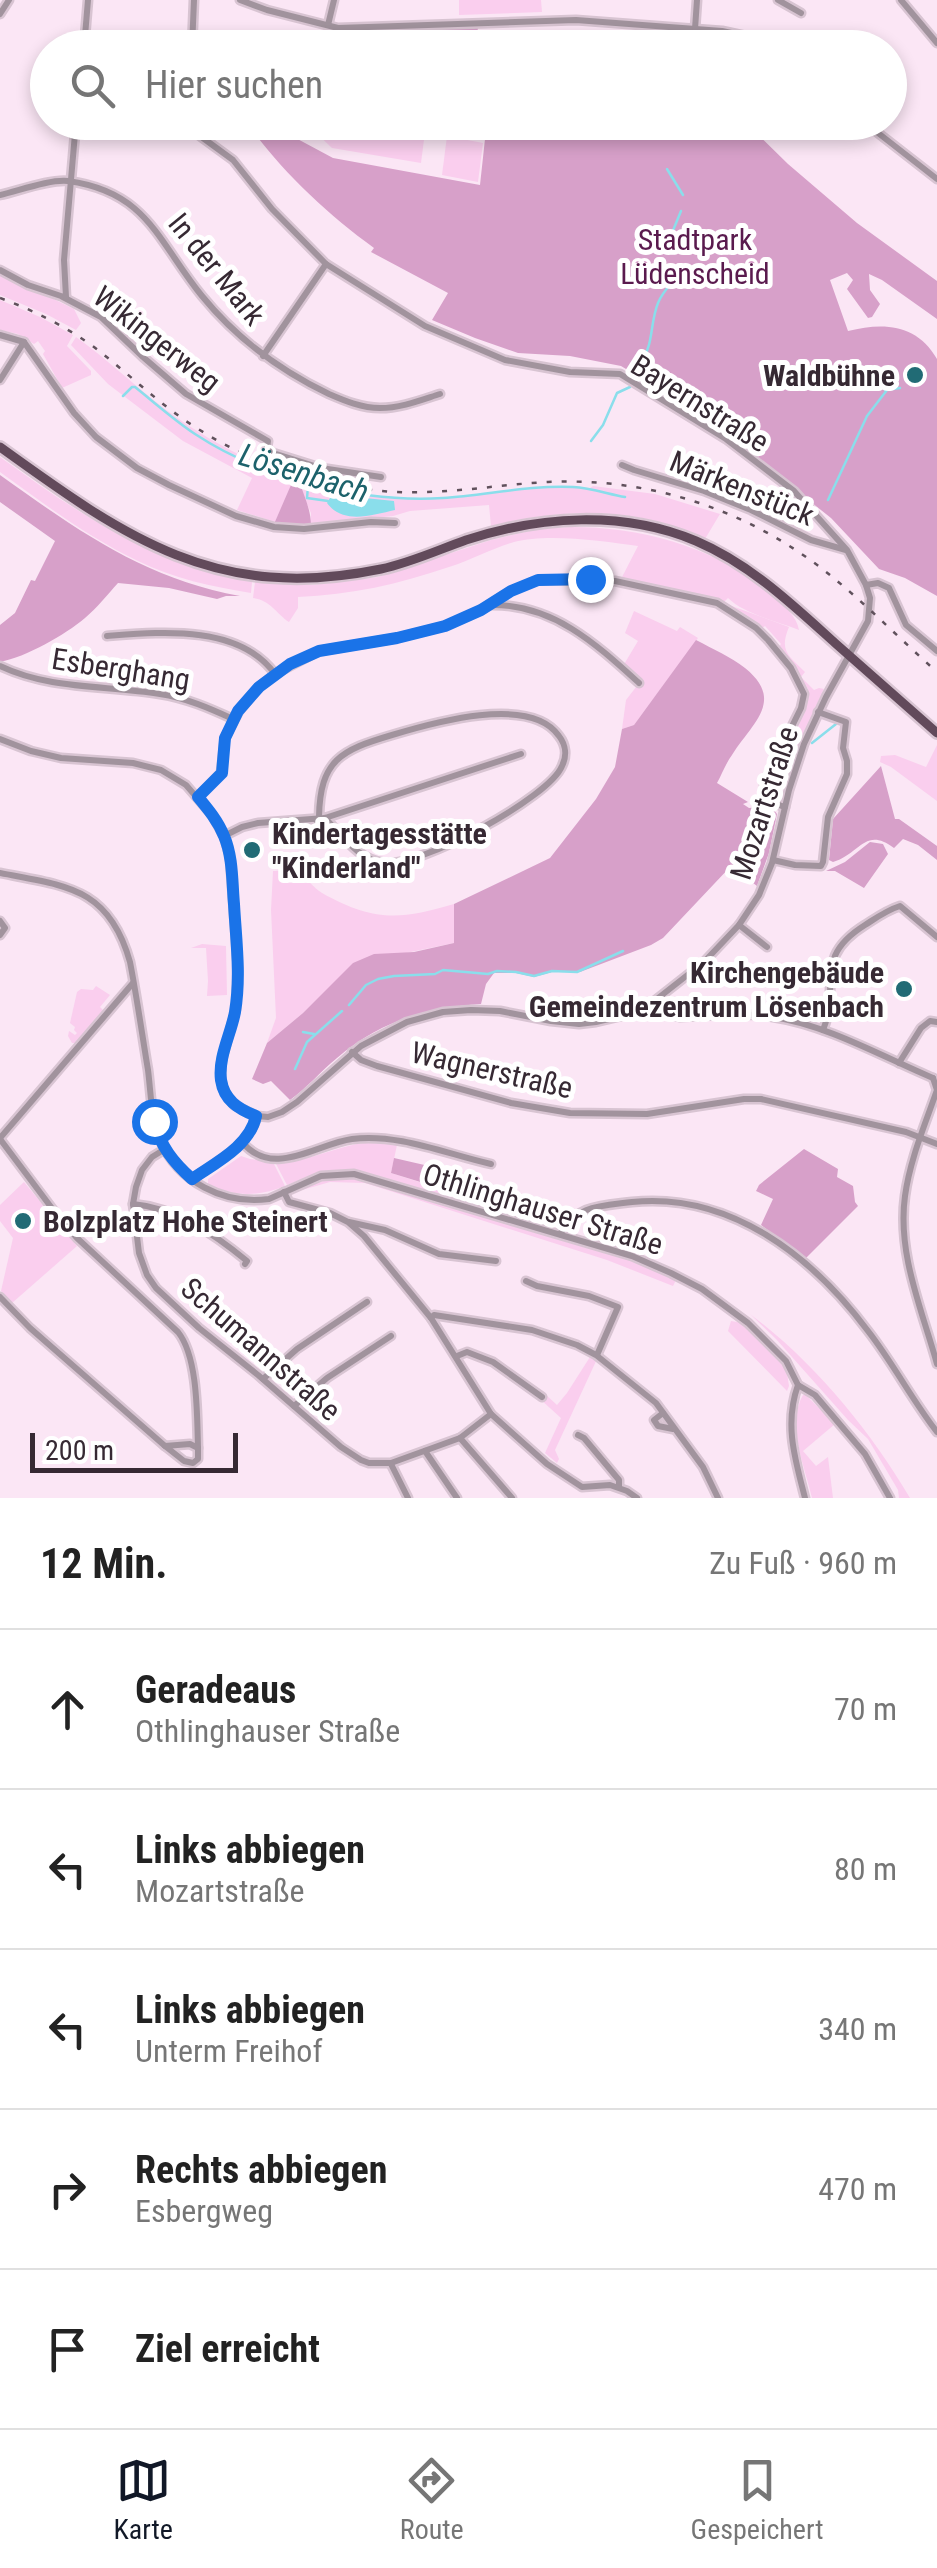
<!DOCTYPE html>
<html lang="de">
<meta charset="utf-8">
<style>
body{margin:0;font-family:"Roboto Condensed",sans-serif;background:#f6f6f6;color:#222}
.scale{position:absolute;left:30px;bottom:25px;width:208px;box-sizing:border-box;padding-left:10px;border:5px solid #362933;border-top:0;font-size:28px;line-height:35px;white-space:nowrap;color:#362933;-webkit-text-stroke:8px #fff;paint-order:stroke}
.stop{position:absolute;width:30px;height:30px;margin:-22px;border:8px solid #1a73e8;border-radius:50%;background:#fff}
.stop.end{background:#1a73e8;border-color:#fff;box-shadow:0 2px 10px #0008}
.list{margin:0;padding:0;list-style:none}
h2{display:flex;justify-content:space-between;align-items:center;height:130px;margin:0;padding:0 40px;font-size:42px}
h2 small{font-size:32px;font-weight:400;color:#767676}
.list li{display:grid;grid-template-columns:65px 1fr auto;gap:30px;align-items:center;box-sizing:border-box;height:160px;padding:0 40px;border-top:2px solid #e0e0e0}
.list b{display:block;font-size:38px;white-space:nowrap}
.list p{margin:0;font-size:32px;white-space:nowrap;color:#767676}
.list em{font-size:32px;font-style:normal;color:#767676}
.icon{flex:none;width:55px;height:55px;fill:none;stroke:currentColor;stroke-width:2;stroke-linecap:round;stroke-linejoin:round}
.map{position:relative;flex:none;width:937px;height:1498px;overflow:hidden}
.search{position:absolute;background:#fff;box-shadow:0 5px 15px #0003;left:30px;right:30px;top:30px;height:110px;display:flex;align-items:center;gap:25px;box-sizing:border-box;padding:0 35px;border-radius:55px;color:#767676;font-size:38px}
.sheet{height:930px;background:#fff}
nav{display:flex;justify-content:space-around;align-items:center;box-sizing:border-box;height:140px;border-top:2px solid #e0e0e0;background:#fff;font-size:28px;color:#767676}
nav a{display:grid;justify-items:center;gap:5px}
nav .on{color:#111827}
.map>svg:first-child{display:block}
.green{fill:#faceee}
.forest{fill:#d7a0c9}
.water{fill:#8adeeb}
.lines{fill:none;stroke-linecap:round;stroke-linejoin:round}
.stream{stroke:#8adeeb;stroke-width:2.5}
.minor-casing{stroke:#d8c4d2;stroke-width:11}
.major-casing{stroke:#d8c4d2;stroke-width:14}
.minor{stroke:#a1939d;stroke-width:6}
.major{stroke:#624a5b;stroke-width:9}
.rail{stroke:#60515c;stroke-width:2.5;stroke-dasharray:5 10;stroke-linecap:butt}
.route{stroke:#1a73e8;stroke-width:12}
.poi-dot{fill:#216b75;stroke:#fff;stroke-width:4}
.labels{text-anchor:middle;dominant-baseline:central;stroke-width:10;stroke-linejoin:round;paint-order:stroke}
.park-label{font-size:30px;fill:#5a1a4e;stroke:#fff}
.street-label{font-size:30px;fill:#362933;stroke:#fff}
.poi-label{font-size:30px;font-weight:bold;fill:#362933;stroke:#fff;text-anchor:end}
.water-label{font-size:32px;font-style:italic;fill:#1c626b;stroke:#fff}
</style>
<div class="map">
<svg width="937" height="1498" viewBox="0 0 937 1498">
<rect width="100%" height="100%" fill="#fbe6f5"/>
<!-- green -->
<g class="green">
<path d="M459,0H541L542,12L459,15Z"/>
<path d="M315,122L426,124L421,163L332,148L311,128Z"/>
<path d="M447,136L483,143L478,182L442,175Z"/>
<path d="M0,273L74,309L81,323L76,330L46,314L0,295Z"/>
<path d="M0,300L40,317L73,335L67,346L91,371V375L62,388L43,354L45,351L38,341L34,344L18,334L0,330Z"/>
<path d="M76,337C107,359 135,386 165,409C232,459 314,493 398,498C462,503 525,483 590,488L593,486L655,494L720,514L705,539C640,506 560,508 491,526L489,505L410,511L393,516L311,525V513L295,478L275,522L237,510L252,478L183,441L108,384L71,345Z"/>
<path d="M0,457C82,516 151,563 252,582L251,593C213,587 172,578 138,561C88,537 44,504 0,472Z"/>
<path d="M571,527C643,527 716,547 772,595C783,605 797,616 799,630C777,621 744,614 728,598L724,602L621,579L638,546C604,541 547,533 514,542C493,548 471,560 449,567C399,584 351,595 298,597V608L289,622C276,613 270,600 253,598L255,582L313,585L378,577L491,540L538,529Z"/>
<path d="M729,605L789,627C779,651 788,655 805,672L801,677L814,690L819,688L824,689L792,761L786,760L780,779L786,781L785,785L779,783L777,793L779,795L772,794L768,786L806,703L808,689L778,648L781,644L765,626L761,629L728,607Z"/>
<path d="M634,611L677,631L680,627L698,638L634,725L622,729L626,700L640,682L623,666L638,641L625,633Z"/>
<path d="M937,745V801L891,767L880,762L881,756L895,755L926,767Z"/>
<path d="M273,871C280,871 291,870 297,873C307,877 313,888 322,893C374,922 400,920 454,904V943L353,964L303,1013L267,1043L276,1018L271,910Z"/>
<path d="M202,944L226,946L227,995L207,996L208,981L206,948H191Z"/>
<path d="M96,986L110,995L100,1007L103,1010L76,1043H72L68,1036L69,1031L75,1035L77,1033L74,1030L75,1027L70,1023L77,992L81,989L93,990Z"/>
<path d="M372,1142L397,1145L391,1173L517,1213L515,1219L378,1178L347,1171L320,1172L287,1185L275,1162C309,1163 339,1144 372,1142Z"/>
<path d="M241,1156L250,1159L273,1162L285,1186C258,1197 234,1197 208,1184V1179Z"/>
<path d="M342,1177L358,1178L590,1246L657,1269L672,1278L673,1276L676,1280L673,1286L607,1260L365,1183L330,1182L295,1192L329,1178Z"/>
<path d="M24,1182L77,1246L12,1303L1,1291L13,1238L0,1221V1205Z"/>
<path d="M750,1314C815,1363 869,1429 910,1498H899L898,1490L868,1439L848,1420L776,1339Z"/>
<path d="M731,1321L743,1323L786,1366L789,1386L787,1391L728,1331Z"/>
<path d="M590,1357L597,1359L555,1450L559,1459L557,1463L545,1453L561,1418L540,1399L545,1394L557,1405L567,1393Z"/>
<path d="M803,1395H806L835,1424L803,1451L816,1466L828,1457L833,1498H812C805,1467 786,1424 803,1395Z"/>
</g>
<!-- forest -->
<g class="forest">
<path d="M478,23L477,47H368L367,27Z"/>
<path d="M247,123H270L277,128L333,158L480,185L485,139L430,123H476V129L526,140L559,138L585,126L587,123H746L788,164L857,223L937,281V319L882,280L869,274L870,290L880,304L872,317L868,318L847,289L853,280L847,273L830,280L848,331C884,322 917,324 937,359V596L905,578L879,569L831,518L728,436L668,394L621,366L570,356L518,353L475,338L432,320L448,293L371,252L374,248C327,214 281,171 247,123Z"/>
<path d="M0,475C77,530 145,579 240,596H226L217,599L169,588L118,583C107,595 97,608 85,618C65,635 26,657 0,662V625L15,613L31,580L35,581L55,541L0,502Z"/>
<path d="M294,478L299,480C303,494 311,509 311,525L274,524Z"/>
<path d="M696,640C713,649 731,657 745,668C786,701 751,724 732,755C726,763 722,774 717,783L748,802L743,804L749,808L767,806L769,804L777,814L769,853L757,886L731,866L663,938L651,945L580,972H552L534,977L516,973H494L486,984L481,1004C426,1007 379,1022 337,1058C321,1071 307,1088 290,1100L271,1081L263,1084L252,1079L267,1043L303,1013L353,963L374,954L414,952L454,943V904L550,858L596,799L615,767L622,729L634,725Z"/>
<path d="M881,766L895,819H899L937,846V860L918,845L903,839L894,848C865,826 860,854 833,862L829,860L833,819Z"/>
<path d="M870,842L883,844L888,854L864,888L835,871H826L845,862Z"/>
<path d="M804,1149L838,1169L837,1177L853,1186L855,1202L858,1206L805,1259L761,1225L773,1199L756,1191L759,1185Z"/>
<path d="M394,1158L481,1178L476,1199L391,1173Z"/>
</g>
<!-- water -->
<path class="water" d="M336,495L394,501L395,510C372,515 343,525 327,503L330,498Z"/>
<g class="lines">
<!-- stream -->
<g class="stream">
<path d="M667,169L683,195"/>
<path d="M665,250L681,211"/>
<path d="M642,362C654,341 650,323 658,303C661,295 667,288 673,281"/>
<path d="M635,376L638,370"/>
<path d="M881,377L885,390L900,388"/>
<path d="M123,396L132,387H135C155,403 174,420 195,434C263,479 363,503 443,498C487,495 530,485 573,487C591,488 608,494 625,497"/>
<path d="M591,441L603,425L617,393L630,387"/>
<path d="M308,486L307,498L328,501"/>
<path d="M828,500L867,416L897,377"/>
<path d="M812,743L836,724"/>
<path d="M349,1005L366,985L378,979L394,976L435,974L443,970L488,974L497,971L516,972L534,976L552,971L577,972L623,951"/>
<path d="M303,1032L314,1034"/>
<path d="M295,1069L307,1042L342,1011"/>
</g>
<!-- minor casing -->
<g class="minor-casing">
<g id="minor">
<path d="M240,0L267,10L338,28L576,20L722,31L750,37L766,48"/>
<path d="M778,0L801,13"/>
<path d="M901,0L937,43"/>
<path d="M0,14L9,0"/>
<path d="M328,25L334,0"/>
<path d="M695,29L697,0"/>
<path d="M84,48L88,0"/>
<path d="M192,48L194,0"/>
<path d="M864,122L937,179"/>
<path d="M0,195C18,191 50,179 68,181C148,192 158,242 202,296C237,339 279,370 329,394C345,401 362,408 380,408C401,408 421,400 440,394"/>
<path d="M0,270L28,285L61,296L101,317L143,357L186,394L268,441L267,448L273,453L321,468L381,477"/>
<path d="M66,297L64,260L76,122"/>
<path d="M0,335L24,342L74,413L96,437L137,468L169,485L236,516L274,527L304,529L371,522L395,523"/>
<path d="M263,356L326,264"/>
<path d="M0,380L24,342"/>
<path d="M622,465L634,470L704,491L751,510L811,540L846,550"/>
<path d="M866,585L878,583L889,588L906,625L937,651"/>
<path d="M493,605C554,605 596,644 639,683"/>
<path d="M107,636C160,632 239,624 275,674"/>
<path d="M0,666C50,690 106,685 160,694C186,698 209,708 233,719"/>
<path d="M0,739L31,751L61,758L133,763L161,770L186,785L212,815L224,836L230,857L238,968L236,1009L221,1063V1080L224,1091L234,1105L257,1116L268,1117L282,1112L297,1102L361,1046L407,1022L443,1012L471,1010L500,1011L551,1021L579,1024L596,1022L630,1014L648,1006L704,962L739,925L759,895L772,863L789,790L804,744L826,697L868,621L870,598L866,585L847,550L794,491L726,439L620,374L570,372L505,360L425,326L326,264L272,209L233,160L181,122"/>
<path d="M198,797L221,773L225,738L239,711L259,687L275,674L319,651L397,638L445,626L481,610L511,591L538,580L615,581L717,603L756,628L768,640L791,668L804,694L801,708L764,783C764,796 773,804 785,807"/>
<path d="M316,820L319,817C320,760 341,750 392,735C432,723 530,694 559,736C566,745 567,756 562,766C549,798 420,867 385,863C358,860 343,836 325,818"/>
<path d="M224,836L242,827L258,823L325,818L521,754"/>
<path d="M773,860L795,865L821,866L823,862L828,817L847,774V761L843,748L846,722L818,712"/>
<path d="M0,873C66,886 109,887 130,962C137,998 142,1034 148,1070C151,1093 151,1119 160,1140C179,1182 223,1205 269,1199L321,1176L354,1174L632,1256L671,1273L702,1289L748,1323L786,1361L798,1385L815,1395L865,1454L890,1498"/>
<path d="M0,921L5,928L0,935"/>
<path d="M739,925L767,947"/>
<path d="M654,1002C661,1012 668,1015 680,1017C711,1016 742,1012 773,1017C827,1025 883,1057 933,1078"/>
<path d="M823,1030C841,985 812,958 865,925C876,918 887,910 900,906L937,937"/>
<path d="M352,1052L361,1060L377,1066L511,1103L570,1113L647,1114L744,1099H761L906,1132L937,1144"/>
<path d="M899,1063L921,1028L930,1021L937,1022"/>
<path d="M933,1078L937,1090C925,1125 910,1159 905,1196C897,1253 922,1310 937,1364"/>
<path d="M0,1138L133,983"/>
<path d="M0,1139L57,1215L77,1238L178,1332C198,1357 197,1415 198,1448"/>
<path d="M242,1142C273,1179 316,1144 352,1139C398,1133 446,1154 491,1164"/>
<path d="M165,1149L152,1157L142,1170L136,1187L133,1204L139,1253L147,1275L156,1288L199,1328L258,1375L341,1447L361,1460L369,1463H391L460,1438L491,1414"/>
<path d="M192,1179C215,1163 250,1145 257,1116"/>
<path d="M284,1192L289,1202L330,1213L348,1222L364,1236L431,1318L491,1414L547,1464L582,1487L610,1485L627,1491L637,1498"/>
<path d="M133,1204C177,1208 214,1234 247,1261L245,1264"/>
<path d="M349,1222L385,1230L439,1254L496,1261"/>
<path d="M560,1234C576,1205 601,1206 632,1202C730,1192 812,1256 868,1331C893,1363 912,1400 937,1432"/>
<path d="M526,1281L537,1286L589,1296L618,1307L597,1355"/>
<path d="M0,1297L30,1328L165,1446"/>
<path d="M431,1318L434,1315L532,1330L577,1345L596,1355L656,1403L703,1467L718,1498"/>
<path d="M457,1356L467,1352L493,1362L542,1397"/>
<path d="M263,1379L297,1349L367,1302"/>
<path d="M798,1385C784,1424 795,1459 805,1498"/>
<path d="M294,1406L327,1378L391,1336"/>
<path d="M663,1413L654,1420L658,1426L673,1429"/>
<path d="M578,1435L584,1438L619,1480V1487"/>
<path d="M460,1438L512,1498"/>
<path d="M190,1444L198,1448V1459L193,1463L184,1461L165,1446Z"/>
<path d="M425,1451L457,1498"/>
<path d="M391,1464L408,1498"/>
</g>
</g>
<!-- major casing -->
<g class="major-casing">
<path id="major" d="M0,447C126,538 217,603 381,569C410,563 438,550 466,540C540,516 622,510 696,541C750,564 792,604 835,643C869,673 903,703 937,733"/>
</g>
<!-- minor -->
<use href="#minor" class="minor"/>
<!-- major -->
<use href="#major" class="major"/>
<!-- rail -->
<path class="rail" d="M0,298C33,310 65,326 94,347C124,370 152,397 183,419C212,439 244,456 277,468C324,485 376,494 426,492C467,491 507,484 548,482C653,477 755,512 836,580C871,609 903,642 937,672"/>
</g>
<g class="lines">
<!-- route -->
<path class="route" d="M154,1121C160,1146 174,1163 192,1179C215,1163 250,1146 256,1116C238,1109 224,1100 221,1080C218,1057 231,1034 235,1012C241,976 236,940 234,904C232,882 233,857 224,836C218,821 208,809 198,797L222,773L225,738L238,711L259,687L290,664L319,651L397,638L445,626L481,610L511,591L538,580L590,579"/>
</g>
<!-- markers -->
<g class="poi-dot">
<circle cx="915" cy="375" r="10"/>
<circle cx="252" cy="850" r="10"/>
<circle cx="904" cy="989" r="10"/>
<circle cx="23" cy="1221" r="10"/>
</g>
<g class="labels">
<!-- park labels -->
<g class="park-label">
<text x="695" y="239">Stadtpark<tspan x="695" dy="34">Lüdenscheid</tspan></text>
</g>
<!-- street labels -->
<g class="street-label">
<text transform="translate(217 269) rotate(51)">In der Mark</text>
<text transform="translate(157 339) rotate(38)">Wikingerweg</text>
<text transform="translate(700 403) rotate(32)">Bayernstraße</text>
<text transform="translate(742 488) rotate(22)">Märkenstück</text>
<text transform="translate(121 669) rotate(9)">Esberghang</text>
<text transform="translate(764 803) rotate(-72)">Mozartstraße</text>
<text transform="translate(492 1070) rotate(13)">Wagnerstraße</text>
<text transform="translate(543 1209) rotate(17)">Othlinghauser Straße</text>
<text transform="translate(261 1349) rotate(41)">Schumannstraße</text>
</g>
<!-- poi labels -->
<g class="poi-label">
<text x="895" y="375">Waldbühne</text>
<text x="272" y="833" text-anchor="start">Kindertagesstätte<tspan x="272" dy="34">"Kinderland"</tspan></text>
<text x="884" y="972">Kirchengebäude<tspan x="884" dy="34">Gemeindezentrum Lösenbach</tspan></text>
<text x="43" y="1221" text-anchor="start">Bolzplatz Hohe Steinert</text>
</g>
<!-- water labels -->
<g class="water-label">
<text transform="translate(304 473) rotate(17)">Lösenbach</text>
</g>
</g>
</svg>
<div class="scale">200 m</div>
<div class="stop" style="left:154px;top:1121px"></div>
<div class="stop end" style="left:590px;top:579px"></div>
<div class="search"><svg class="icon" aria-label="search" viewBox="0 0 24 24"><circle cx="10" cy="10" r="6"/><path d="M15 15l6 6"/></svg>Hier suchen</div>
</div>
<section class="sheet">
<h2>12 Min.<small>Zu Fuß · 960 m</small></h2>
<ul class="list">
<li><svg class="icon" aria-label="ahead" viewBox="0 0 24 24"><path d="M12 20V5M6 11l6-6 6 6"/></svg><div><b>Geradeaus</b><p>Othlinghauser Straße</p></div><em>70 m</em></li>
<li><svg class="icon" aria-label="left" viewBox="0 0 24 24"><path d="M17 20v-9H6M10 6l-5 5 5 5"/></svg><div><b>Links abbiegen</b><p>Mozartstraße</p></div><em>80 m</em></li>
<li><svg class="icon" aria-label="left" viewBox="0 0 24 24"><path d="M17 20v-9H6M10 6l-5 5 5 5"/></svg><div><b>Links abbiegen</b><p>Unterm Freihof</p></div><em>340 m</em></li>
<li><svg class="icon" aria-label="right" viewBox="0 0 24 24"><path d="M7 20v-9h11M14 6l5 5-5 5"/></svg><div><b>Rechts abbiegen</b><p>Esbergweg</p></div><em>470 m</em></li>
<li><svg class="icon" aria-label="arrive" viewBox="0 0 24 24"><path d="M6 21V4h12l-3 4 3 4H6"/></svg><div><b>Ziel erreicht</b></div></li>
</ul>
</section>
<nav>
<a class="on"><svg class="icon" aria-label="map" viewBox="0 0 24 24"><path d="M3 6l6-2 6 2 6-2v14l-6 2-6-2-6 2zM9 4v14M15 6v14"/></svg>Karte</a>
<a><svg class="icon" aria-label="directions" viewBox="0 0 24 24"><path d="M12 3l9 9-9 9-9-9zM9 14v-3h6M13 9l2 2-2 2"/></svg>Route</a>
<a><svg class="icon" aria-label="saved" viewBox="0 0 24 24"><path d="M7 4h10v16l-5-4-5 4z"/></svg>Gespeichert</a>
</nav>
